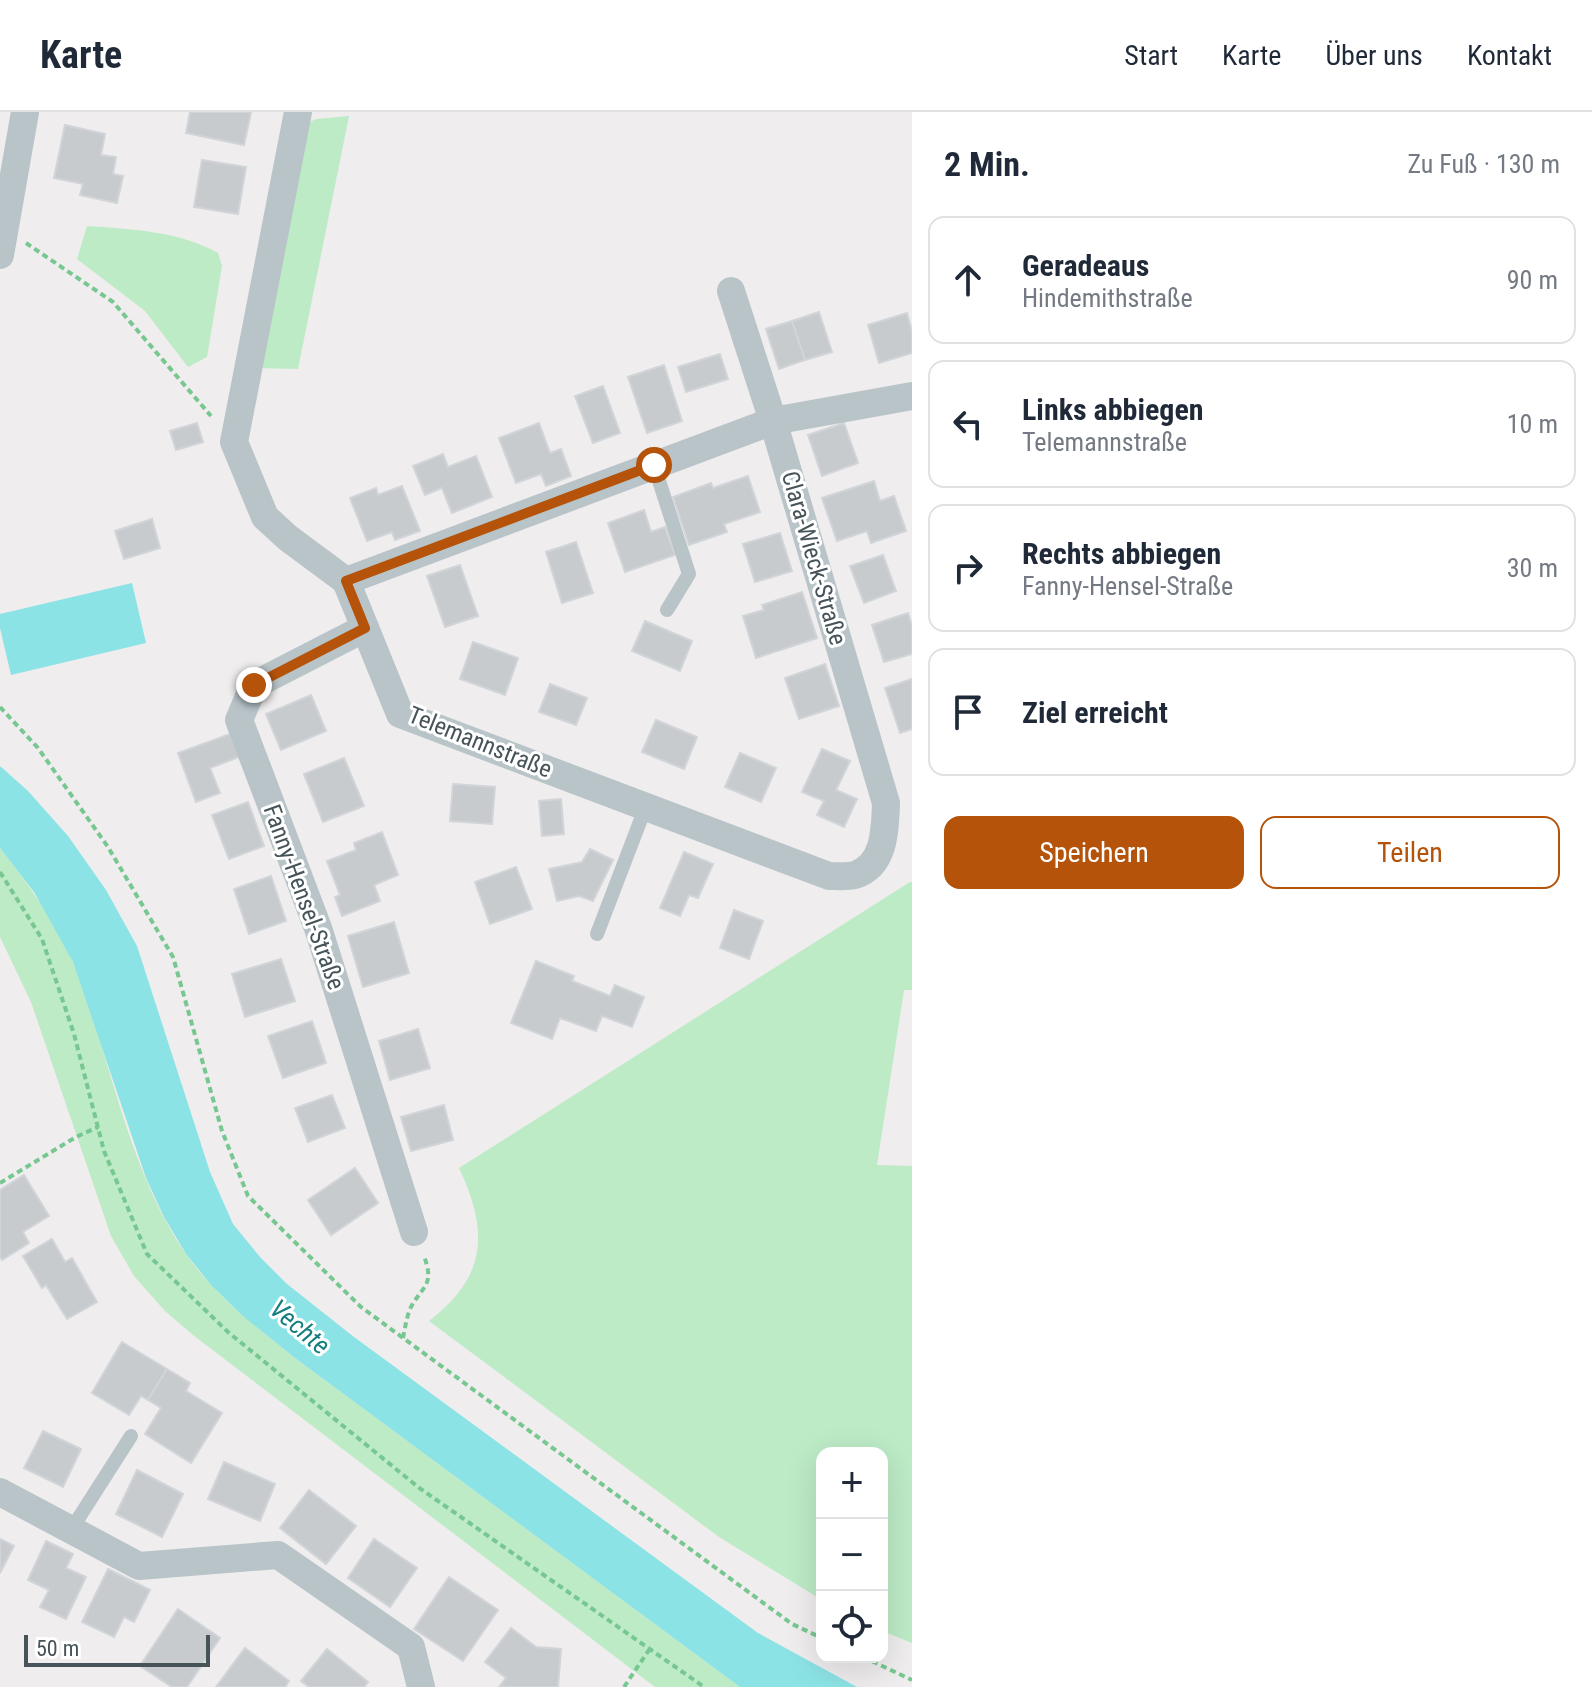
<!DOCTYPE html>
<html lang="de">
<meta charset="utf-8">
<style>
body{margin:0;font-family:"Roboto Condensed",sans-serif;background:#f6f6f7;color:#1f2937}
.controls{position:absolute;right:24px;bottom:24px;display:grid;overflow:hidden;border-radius:16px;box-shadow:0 8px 32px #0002}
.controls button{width:72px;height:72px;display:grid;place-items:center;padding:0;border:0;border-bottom:2px solid #e0e1e3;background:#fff;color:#1f2937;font:40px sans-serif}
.scale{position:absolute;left:24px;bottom:20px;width:186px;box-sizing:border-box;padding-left:8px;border:4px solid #465359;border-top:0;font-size:22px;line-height:28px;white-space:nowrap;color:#465359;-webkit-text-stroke:6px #fff;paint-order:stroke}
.stop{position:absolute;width:24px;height:24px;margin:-18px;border:6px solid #b45309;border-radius:50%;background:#fff}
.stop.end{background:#b45309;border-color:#fff;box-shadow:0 2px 8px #0008}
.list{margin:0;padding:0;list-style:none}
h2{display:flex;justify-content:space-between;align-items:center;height:104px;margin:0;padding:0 32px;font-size:34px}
h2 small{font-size:26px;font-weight:400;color:#747a83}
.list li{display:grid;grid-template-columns:52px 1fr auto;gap:24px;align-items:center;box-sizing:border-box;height:128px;margin:0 16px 16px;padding:0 16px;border:2px solid #e0e1e3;border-radius:16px}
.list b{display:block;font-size:30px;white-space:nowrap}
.list p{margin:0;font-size:26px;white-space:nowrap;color:#747a83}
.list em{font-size:26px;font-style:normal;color:#747a83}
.actions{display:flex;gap:16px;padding:24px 32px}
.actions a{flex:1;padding:18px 0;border:2px solid #b45309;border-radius:16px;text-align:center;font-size:28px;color:#b45309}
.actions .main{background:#b45309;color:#fff}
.icon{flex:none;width:44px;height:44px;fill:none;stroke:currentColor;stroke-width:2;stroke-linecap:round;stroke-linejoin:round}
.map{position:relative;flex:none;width:912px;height:1575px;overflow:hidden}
header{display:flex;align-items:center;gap:48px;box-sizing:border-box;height:112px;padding:0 40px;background:#fff;border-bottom:2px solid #e0e1e3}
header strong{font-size:38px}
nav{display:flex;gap:44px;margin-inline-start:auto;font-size:28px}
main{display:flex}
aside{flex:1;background:#fff}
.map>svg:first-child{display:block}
.green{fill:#bdebc6}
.water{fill:#8ce3e5}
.building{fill:#c7cbce;stroke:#d1d4d8;stroke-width:2}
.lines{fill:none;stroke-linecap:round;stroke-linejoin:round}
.path{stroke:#77c791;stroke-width:4;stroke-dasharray:6 4;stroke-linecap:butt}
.lane{stroke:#b9c4c9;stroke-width:14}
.street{stroke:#b9c4c9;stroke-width:28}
.route{stroke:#b45309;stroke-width:10}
.labels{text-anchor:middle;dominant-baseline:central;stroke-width:6;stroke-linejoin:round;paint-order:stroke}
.street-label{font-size:24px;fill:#465359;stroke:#fff}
.water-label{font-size:26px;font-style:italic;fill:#147e81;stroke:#fff}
</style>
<header>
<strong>Karte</strong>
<nav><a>Start</a><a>Karte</a><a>Über uns</a><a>Kontakt</a></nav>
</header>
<main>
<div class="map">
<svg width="912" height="1575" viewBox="0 0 912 1575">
<rect width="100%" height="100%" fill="#efeded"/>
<!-- green -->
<g class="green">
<path d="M349,4L298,257L249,256L294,18L316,7Z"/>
<path d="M87,114C130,117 179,119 218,141L222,154L207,245L188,255L145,199L77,147Z"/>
<path d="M0,736C28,771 53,807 72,848C82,870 88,894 96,917C120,992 140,1076 186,1142C215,1183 256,1215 295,1246L740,1575H655L193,1223L165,1199L134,1164L111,1124L31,890L0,825Z"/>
<path d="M910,770H912V878H904L877,1053L912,1054V1531L882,1519V1341H822V1488L719,1425L429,1209C487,1165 489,1119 459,1056Z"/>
</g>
<!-- water -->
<g class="water">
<path d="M132,471L146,531L11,563L0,516V502Z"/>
<path d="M0,654L28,679L68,724L106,778L137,834L210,1060L233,1112L260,1145L287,1172L354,1225L758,1521L857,1575H740L295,1246L244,1205L212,1174L186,1142L164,1105L146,1066L73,850L34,780L0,736Z"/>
</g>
<!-- building -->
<g class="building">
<path d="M190,0H251L244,33L186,21Z"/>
<path d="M65,13L105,22L101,43L116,45L113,62L123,64L117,91L80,83L83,72L54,66Z"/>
<path d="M202,48L246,55L238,102L194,95Z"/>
<path d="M819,200L832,240L805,248L792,209Z"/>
<path d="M907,201L912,220V241L879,251L868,213Z"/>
<path d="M792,209L805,248L779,257L766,217Z"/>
<path d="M720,242L728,267L686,280L678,255Z"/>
<path d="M664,253L682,309L647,321L628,265Z"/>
<path d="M603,274L620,321L593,331L575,284Z"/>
<path d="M197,311L203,330L176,338L170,319Z"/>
<path d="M539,311L550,341L561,337L571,364L546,374L541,362L516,371L499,326Z"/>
<path d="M844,311L858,351L822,364L808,323Z"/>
<path d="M443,342L448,355L476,344L492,385L452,401L442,376L425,383L413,354Z"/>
<path d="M748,364L760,400L724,412L727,420L689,433L673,385L711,371L713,376Z"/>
<path d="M874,369L880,389L894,384L906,419L871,431L867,419L837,429L822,386Z"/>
<path d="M402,374L420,419L395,428L392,420L367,429L350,386L376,376L378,383Z"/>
<path d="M644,398L651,420L665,415L675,443L625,460L608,411Z"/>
<path d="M152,407L160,436L124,447L115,419Z"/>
<path d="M780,421L792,459L755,470L743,432Z"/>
<path d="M576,430L593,481L562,491L546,440Z"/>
<path d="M883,443L896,479L864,491L850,454Z"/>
<path d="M460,453L478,504L445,515L427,464Z"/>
<path d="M802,480L817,526L756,546L743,504L764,498L762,493Z"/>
<path d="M908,501L912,514V542L884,550L872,513Z"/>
<path d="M645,509L692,529L680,559L632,539Z"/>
<path d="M473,530L518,546L505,583L460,567Z"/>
<path d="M825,552L839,594L799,607L785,566Z"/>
<path d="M912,567V617L900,621L885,576Z"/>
<path d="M550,572L587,586L576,613L539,600Z"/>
<path d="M311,583L326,619L281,638L266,602Z"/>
<path d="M656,608L697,625L684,657L642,640Z"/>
<path d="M230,622L239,645L210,656L220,681L196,690L178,641Z"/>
<path d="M822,637L850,649L836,678L857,687L844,715L817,703L824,689L802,680Z"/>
<path d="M740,641L776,656L761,690L725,675Z"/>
<path d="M344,646L364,694L323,710L304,662Z"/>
<path d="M453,672L495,675L492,712L450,709Z"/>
<path d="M561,687L564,722L542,724L539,689Z"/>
<path d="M248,690L264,734L229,747L212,703Z"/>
<path d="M382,720L398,763L374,773L380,789L342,804L335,785L340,783L327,749L356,738L354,731Z"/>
<path d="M590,737L613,748L593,789L579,784L557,789L549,757L582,750Z"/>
<path d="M684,740L713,752L698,786L689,783L680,804L660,796Z"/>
<path d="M516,755L532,797L490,812L475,770Z"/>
<path d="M271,764L286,809L249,822L234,777Z"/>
<path d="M734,798L763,809L749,847L720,836Z"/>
<path d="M394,810L409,861L363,875L348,824Z"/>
<path d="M281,847L295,889L245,905L232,862Z"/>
<path d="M536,849L574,864L572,869L610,884L615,873L644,885L632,915L602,904L596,919L560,906L552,927L511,911Z"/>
<path d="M312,909L326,951L283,966L268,924Z"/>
<path d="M418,917L430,956L390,968L379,929Z"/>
<path d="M332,983L345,1016L308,1030L295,996Z"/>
<path d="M444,993L453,1028L411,1039L401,1005Z"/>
<path d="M355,1056L378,1091L331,1123L308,1088Z"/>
<path d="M24,1063L49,1104L23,1120L29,1131L2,1148L0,1144V1078Z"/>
<path d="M52,1127L65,1150L72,1146L97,1190L67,1207L46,1173L42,1176L23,1144Z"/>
<path d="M122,1230L167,1257L148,1288L141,1284L129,1303L92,1281Z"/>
<path d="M167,1257L190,1271L186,1279L222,1301L191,1351L145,1322L161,1296L148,1288Z"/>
<path d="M43,1319L81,1337L63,1375L24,1356Z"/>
<path d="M224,1350L275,1372L260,1409L208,1387Z"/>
<path d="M137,1358L183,1382L162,1425L116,1402Z"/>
<path d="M309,1378L356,1414L326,1452L280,1416Z"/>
<path d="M0,1427L14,1434L0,1461Z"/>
<path d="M374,1427L417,1456L390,1495L348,1466Z"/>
<path d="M46,1429L73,1442L66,1456L86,1465L66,1507L40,1495L49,1478L28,1468Z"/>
<path d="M108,1457L150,1478L134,1510L124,1505L114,1525L82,1510Z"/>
<path d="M449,1465L498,1498L463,1549L414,1517Z"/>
<path d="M178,1497L220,1526L187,1575H172L140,1554Z"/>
<path d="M511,1516L536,1535L561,1537L558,1575H499L506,1566L485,1550Z"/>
<path d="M245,1536L289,1569L285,1575H216Z"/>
<path d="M327,1537L368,1570L364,1575H309L301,1569Z"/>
</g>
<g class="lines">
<!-- path -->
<g class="path">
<path d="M26,131L113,190L211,304"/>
<path d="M0,595L38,636L108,735L173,845L222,1019L248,1084L361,1195L792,1512L822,1526"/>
<path d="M0,760L42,827L74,922L104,1039L147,1142L228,1220L418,1375L704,1575"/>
<path d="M0,1071L76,1025L98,1015"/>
<path d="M403,1226C405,1216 407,1202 412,1193C425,1172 434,1172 424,1144"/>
<path d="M863,1545L912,1568"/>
<path d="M624,1575L649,1538"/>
</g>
<!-- lane -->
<g class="lane">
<path d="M654,353L689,462L667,498"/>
<path d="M597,822L646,694"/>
<path d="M71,1418L131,1324"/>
</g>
<!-- street -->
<g class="street">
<path d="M298,0L234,330L265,405L288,426L346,469L400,602L829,764C837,764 847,765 855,763C885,753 885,718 886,691L773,309L731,179"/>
<path d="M0,143L25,0"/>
<path d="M346,469L773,309L912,284"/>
<path d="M365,516L254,573L239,608L318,816L414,1120"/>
<path d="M0,1380L139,1454L278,1443L411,1535L421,1575"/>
</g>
</g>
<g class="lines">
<!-- route -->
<path class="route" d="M254,573L365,516L346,469L654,353"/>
</g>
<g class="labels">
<!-- street labels -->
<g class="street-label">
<text transform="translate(814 446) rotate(74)">Clara-Wieck-Straße</text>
<text transform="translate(480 630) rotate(22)">Telemannstraße</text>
<text transform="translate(304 785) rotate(70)">Fanny-Hensel-Straße</text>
</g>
<!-- water labels -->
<g class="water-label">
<text transform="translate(300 1215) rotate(40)">Vechte</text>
</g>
</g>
</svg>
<div class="controls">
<button>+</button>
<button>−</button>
<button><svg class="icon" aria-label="locate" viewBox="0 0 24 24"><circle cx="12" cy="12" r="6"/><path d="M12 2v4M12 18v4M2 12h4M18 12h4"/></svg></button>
</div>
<div class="scale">50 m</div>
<div class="stop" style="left:654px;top:353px"></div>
<div class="stop end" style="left:254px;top:573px"></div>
</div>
<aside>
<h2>2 Min.<small>Zu Fuß · 130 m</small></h2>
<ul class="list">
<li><svg class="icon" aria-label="ahead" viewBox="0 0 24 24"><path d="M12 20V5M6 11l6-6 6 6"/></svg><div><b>Geradeaus</b><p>Hindemithstraße</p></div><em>90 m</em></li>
<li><svg class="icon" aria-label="left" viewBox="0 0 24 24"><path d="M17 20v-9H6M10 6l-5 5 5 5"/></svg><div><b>Links abbiegen</b><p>Telemannstraße</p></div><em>10 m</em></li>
<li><svg class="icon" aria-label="right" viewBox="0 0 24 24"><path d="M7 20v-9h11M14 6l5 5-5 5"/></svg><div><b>Rechts abbiegen</b><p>Fanny-Hensel-Straße</p></div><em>30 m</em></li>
<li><svg class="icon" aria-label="arrive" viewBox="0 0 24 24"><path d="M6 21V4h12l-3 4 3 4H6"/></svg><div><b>Ziel erreicht</b></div></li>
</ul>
<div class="actions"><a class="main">Speichern</a><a>Teilen</a></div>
</aside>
</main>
